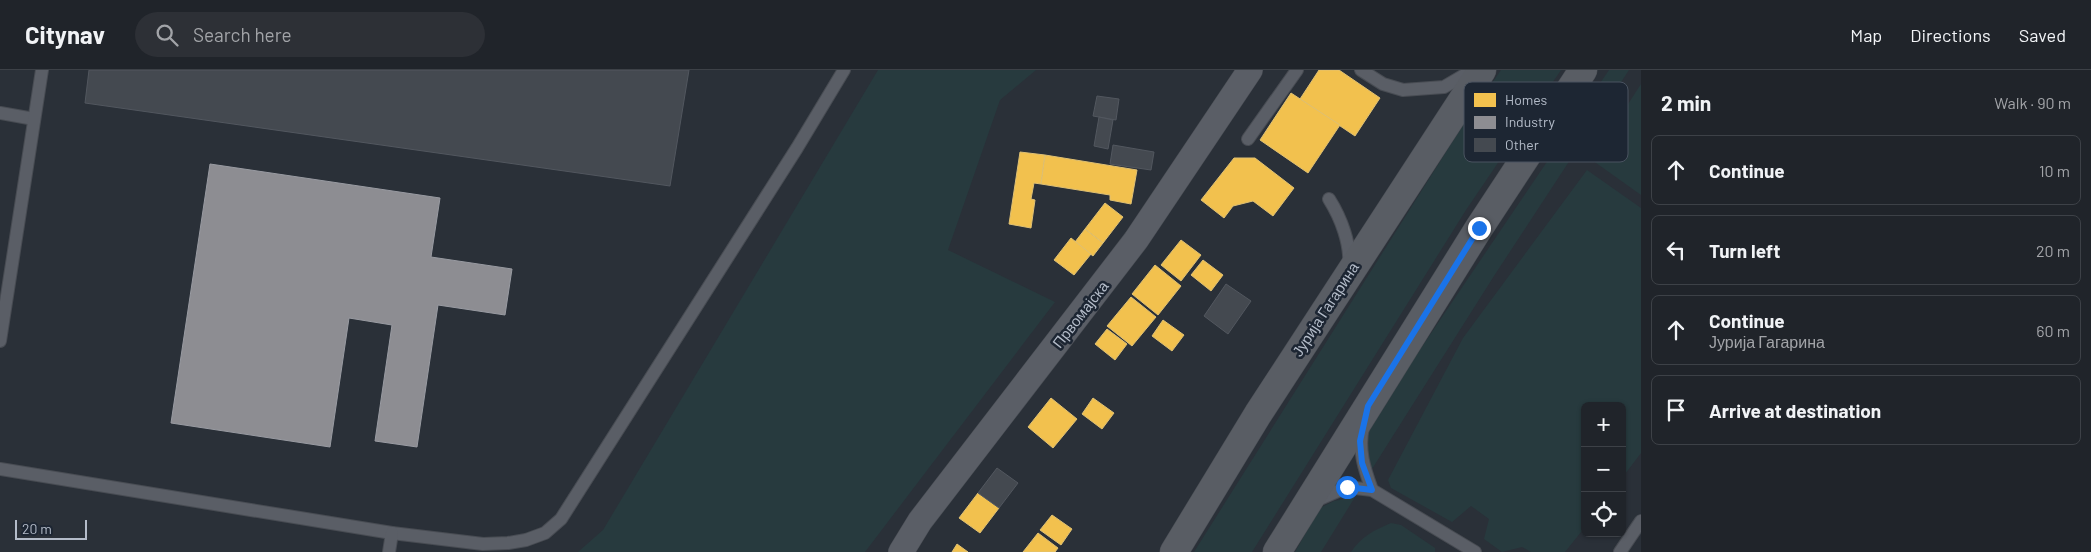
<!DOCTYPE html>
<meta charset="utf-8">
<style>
body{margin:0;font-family:Barlow,sans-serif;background:#2d3036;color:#f1f3f6}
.controls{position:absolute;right:15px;bottom:15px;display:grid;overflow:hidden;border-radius:8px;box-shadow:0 1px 4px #0004}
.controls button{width:45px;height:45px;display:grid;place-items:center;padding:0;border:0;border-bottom:1px solid #3d4147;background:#20242a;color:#f1f3f6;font:25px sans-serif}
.scale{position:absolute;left:15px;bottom:12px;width:72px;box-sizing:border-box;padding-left:5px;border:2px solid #b4bcc9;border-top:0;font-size:14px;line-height:18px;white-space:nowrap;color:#b4bcc9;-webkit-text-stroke:4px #1d2633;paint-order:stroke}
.stop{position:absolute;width:15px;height:15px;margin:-11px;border:4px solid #1a73e8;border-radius:50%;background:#fff}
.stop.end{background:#1a73e8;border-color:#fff;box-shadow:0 1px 5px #0008}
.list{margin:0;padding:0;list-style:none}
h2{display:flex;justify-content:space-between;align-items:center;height:65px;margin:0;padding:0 20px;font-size:21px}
h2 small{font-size:16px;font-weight:400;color:#a2a4a8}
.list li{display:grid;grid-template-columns:32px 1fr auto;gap:15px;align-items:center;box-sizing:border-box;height:70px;margin:0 10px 10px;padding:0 10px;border:1px solid #3d4147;border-radius:8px}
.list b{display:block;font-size:19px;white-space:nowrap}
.list p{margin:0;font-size:16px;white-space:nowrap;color:#a2a4a8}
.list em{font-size:16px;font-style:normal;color:#a2a4a8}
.icon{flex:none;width:28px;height:28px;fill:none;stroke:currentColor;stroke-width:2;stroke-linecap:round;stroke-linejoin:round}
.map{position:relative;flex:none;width:1641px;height:482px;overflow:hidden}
header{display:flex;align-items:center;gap:30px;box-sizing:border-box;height:70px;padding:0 25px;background:#20242a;border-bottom:1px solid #3d4147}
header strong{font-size:24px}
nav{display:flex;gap:28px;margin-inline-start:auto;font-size:18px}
.search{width:350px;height:45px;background:#2d3036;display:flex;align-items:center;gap:12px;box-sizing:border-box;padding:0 18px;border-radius:28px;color:#a2a4a8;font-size:19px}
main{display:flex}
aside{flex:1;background:#20242a}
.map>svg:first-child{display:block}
.green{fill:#273a3e}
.homes{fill:#f2c14e;stroke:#dfc073}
.industry{fill:#8d8d92;stroke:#999ba2}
.building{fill:#444950;stroke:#52575f}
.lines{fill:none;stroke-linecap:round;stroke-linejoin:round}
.service-casing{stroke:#484c53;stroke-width:14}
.minor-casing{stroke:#484c53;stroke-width:26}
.secondary-casing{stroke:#484c53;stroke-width:29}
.service{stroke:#5a5e66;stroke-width:12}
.minor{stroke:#5a5e66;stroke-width:25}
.secondary{stroke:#595d64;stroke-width:28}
.route{stroke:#1a73e8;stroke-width:6}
.labels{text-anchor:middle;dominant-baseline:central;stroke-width:5;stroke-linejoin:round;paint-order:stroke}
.street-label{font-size:15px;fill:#b4bcc9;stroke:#1d2633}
.key{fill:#1d2633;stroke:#4a5360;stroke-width:1}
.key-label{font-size:14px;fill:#b4bcc9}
</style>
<header>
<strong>Citynav</strong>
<div class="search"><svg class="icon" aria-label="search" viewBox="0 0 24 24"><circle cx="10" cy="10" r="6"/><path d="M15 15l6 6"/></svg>Search here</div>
<nav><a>Map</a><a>Directions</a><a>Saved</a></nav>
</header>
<main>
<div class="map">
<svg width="1641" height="482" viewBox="0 0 1641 482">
<rect width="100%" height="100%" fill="#2a3038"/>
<!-- green -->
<g class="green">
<path d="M878,0H1036L1000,30L948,180L1055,232L865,482H578L603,460Z"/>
<path d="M1501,0H1561L1466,140L1252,482H1194L1463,55Z"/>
<path d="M1609,0H1629L1494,206L1372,399L1366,388L1367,358Z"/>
<path d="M1641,14V125L1592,90Z"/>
<path d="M1587,100L1641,138V383L1622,408V336H1585V457L1565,482H1531L1522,477L1502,482L1484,469L1489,449L1471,436L1452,452L1391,418L1388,410L1463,268Z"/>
<path d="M1355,427L1321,482H1295L1320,438L1334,431Z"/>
<path d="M1391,453L1401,455L1435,478V482H1351C1361,467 1374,460 1391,453Z"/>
</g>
<!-- homes -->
<g class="homes">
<path d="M1319,0H1339L1380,28L1355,66L1300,29Z"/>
<path d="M1291,23L1340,55L1308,103L1260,70Z"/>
<path d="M1020,82L1045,85L1041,114L1034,113L1031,129L1035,130L1031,158L1009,154Z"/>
<path d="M1045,85L1137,100L1131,134L1110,130V125L1041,114Z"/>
<path d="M1234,88H1255L1294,118L1273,146L1253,131L1233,136L1224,148L1201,130Z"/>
<path d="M1105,133L1123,147L1103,173L1085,159Z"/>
<path d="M1085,159L1103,173L1093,186L1075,172Z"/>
<path d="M1071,168L1091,184L1074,205L1054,190Z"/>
<path d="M1181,170L1201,185L1181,211L1161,195Z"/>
<path d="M1203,190L1223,205L1211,221L1191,205Z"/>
<path d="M1155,195L1181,216L1158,245L1132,224Z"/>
<path d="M1131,227L1156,247L1132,276L1107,256Z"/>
<path d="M1163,250L1184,265L1172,281L1152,266Z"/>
<path d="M1107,259L1127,274L1115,290L1095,274Z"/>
<path d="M1051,328L1077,349L1053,378L1028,357Z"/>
<path d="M1093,328L1114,343L1102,359L1082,344Z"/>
<path d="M978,423L999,438L980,463L959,448Z"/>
<path d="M1052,445L1072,459L1061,475L1040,460Z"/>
<path d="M1038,463L1058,478L1055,482H1023Z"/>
<path d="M957,474L968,482H952Z"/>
</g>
<!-- industry -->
<path class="industry" d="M210,94L440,128L431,187L512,199L505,245L438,235L417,377L375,371L392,255L349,248L330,377L171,353Z"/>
<!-- building -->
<g class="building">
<path d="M89,0H689L670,116L85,33Z"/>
<path d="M1097,26L1119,29L1116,50L1093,46Z"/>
<path d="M1099,47L1113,50L1108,79L1094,76Z"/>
<path d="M1113,75L1154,82L1151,100L1110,94Z"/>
<path d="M1226,214L1251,231L1228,264L1204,246Z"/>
<path d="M997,398L1018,413L999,438L978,423Z"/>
</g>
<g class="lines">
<!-- service casing -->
<g class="service-casing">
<g id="service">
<path d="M1361,0L1383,14L1403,20L1444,17L1473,0"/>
<path d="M0,43L34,49"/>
<path d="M1248,69L1297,0"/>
<path d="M1329,129C1341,148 1351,174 1349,197"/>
<path d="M0,271L42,0"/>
<path d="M1363,357C1358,380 1364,398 1372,420"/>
<path d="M0,399L392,463L483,474L508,473L526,470L545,463L561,449L797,78L844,0"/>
<path d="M1315,431L1347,417L1372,420L1475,482"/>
<path d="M389,482L392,463"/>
<path d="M1620,482L1641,451"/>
</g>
</g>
<!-- minor casing -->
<g class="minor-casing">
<path id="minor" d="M901,482L920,451L1136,170L1250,0"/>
</g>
<!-- secondary casing -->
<g class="secondary-casing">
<g id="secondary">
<path d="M1174,482L1258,344L1482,0"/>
<path d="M1277,482L1479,158L1583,0"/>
</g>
</g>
<!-- service -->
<use href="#service" class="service"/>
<!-- minor -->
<use href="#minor" class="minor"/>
<!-- secondary -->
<use href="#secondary" class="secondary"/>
</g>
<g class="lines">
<!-- route -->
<path class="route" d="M1347,417L1372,420L1362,393L1360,371L1368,336L1479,158"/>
</g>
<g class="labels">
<!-- street labels -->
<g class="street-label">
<text transform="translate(1325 239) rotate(-57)">Јурија Гагарина</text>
<text transform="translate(1080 244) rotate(-52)">Првомајска</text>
</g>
</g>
<!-- legend -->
<rect x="1464" y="12" width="164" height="80" rx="8" class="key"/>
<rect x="1474" y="23" width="22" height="14" fill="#f2c14e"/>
<rect x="1474" y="46" width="22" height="13" fill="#8d8d92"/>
<rect x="1474" y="68" width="22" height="14" fill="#444950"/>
<g class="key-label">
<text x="1505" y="35">Homes</text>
<text x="1505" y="57">Industry</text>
<text x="1505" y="80">Other</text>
</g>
</svg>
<div class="controls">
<button>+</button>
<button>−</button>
<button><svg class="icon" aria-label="locate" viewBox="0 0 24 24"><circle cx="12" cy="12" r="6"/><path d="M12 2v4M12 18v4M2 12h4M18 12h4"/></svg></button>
</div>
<div class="scale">20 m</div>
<div class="stop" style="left:1347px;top:417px"></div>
<div class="stop end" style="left:1479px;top:158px"></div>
</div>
<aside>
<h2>2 min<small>Walk · 90 m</small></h2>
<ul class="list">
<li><svg class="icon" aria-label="ahead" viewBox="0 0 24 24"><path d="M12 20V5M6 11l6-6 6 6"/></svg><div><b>Continue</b></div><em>10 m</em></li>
<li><svg class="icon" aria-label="left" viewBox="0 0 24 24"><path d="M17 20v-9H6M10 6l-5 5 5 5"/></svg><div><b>Turn left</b></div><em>20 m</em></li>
<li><svg class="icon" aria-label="ahead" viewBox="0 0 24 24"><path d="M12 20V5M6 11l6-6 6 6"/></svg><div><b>Continue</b><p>Јурија Гагарина</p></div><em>60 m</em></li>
<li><svg class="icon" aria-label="arrive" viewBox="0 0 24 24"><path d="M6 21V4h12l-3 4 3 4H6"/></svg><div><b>Arrive at destination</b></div></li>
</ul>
</aside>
</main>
